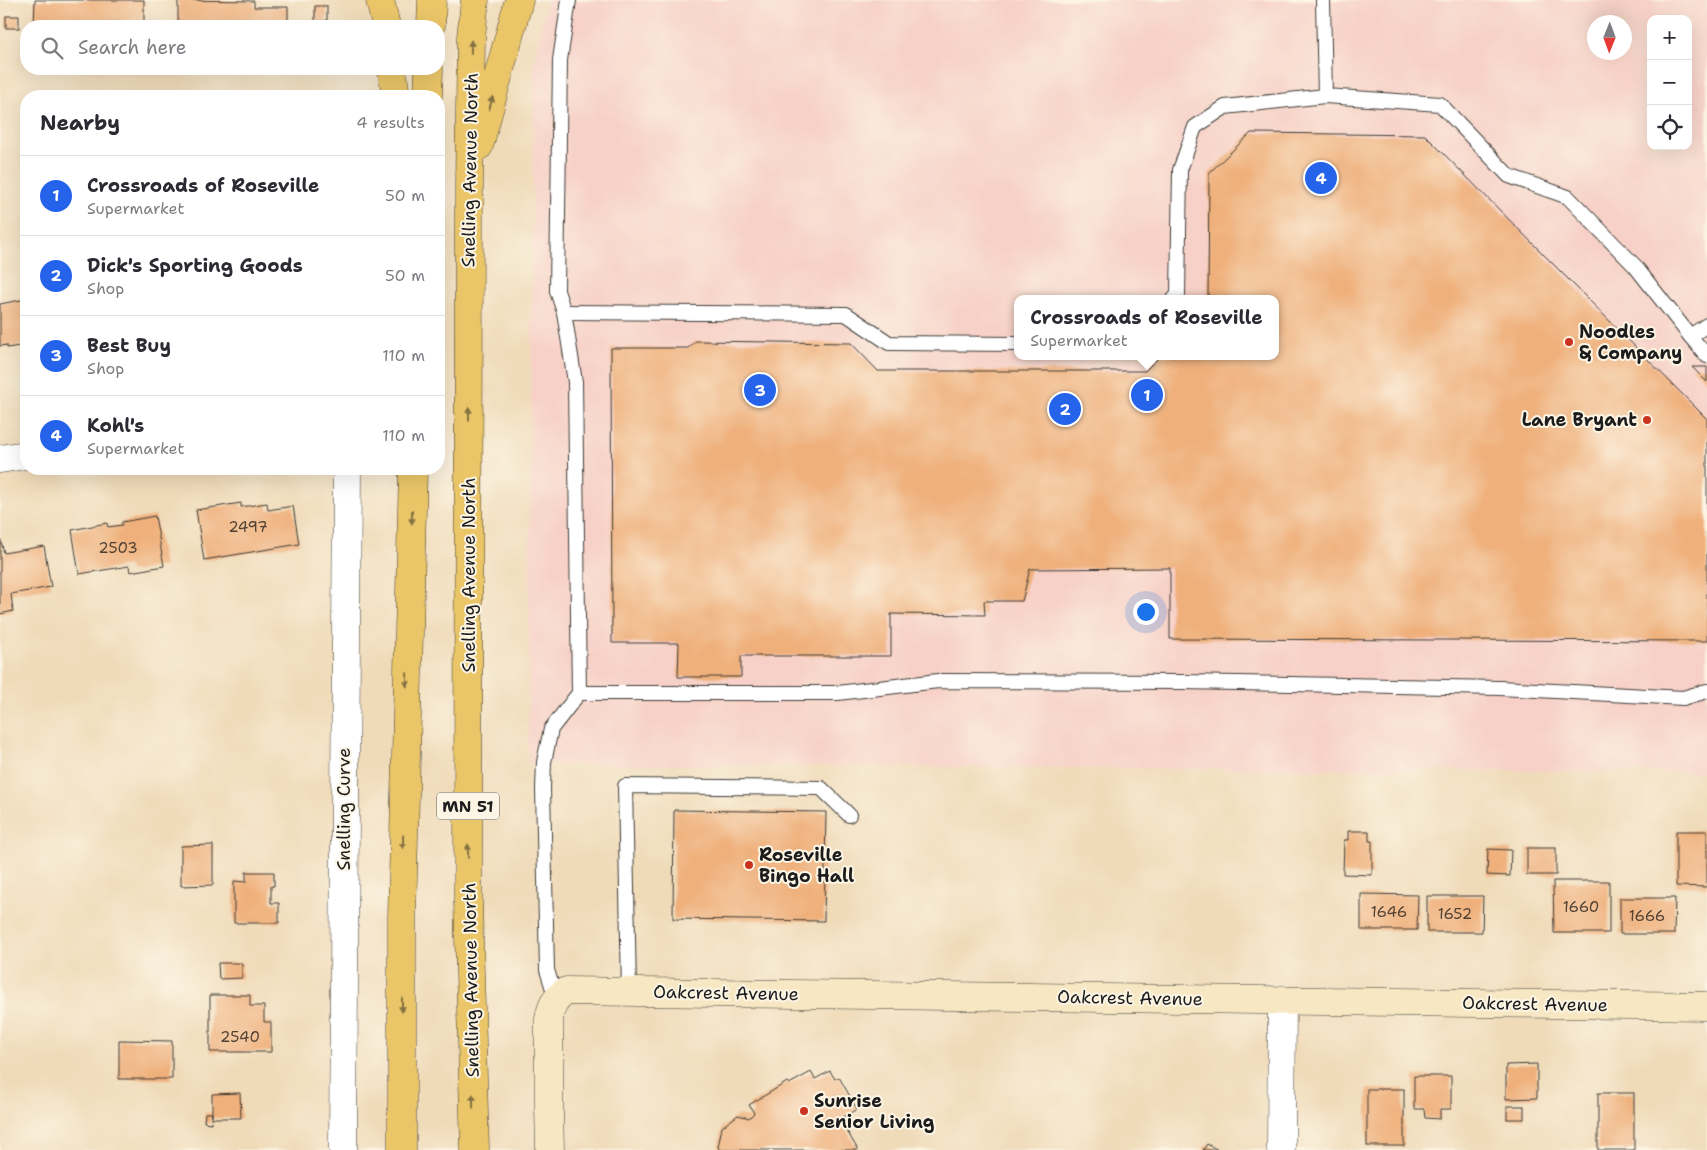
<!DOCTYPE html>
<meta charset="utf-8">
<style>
body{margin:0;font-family:"Shantell Sans",sans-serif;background:#f2f2f3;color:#2b2b33}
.controls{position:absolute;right:15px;top:15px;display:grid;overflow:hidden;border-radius:10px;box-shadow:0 5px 20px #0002}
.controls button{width:45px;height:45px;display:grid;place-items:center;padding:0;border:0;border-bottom:1px solid #e1e1e2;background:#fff;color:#2b2b33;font:25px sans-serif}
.compass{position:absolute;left:1587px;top:15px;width:45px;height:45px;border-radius:50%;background:#fff;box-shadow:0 5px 20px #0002;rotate:181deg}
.you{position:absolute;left:1145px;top:611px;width:18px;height:18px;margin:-12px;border:4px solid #fff;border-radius:50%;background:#1a73e8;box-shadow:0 0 0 8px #1a73e833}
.badge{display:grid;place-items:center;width:32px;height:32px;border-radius:50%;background:#2563eb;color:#fff;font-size:16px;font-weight:700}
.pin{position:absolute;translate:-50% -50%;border:2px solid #fff;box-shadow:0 1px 5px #0006}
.popup{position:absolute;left:1014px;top:295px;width:265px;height:65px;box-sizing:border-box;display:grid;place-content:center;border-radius:10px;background:#fff;filter:drop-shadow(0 1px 4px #0005);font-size:16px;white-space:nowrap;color:#7c7c81}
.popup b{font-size:19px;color:#2b2b33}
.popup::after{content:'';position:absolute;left:50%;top:100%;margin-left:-10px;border:10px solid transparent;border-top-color:#fff}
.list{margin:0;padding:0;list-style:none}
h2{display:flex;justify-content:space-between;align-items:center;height:65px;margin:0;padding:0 20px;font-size:21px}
h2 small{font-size:16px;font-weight:400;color:#7c7c81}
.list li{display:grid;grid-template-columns:32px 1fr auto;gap:15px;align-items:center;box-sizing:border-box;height:80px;padding:0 20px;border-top:1px solid #e1e1e2}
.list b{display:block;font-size:19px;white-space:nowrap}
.list p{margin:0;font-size:16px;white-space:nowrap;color:#7c7c81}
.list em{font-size:16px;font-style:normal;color:#7c7c81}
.icon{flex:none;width:28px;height:28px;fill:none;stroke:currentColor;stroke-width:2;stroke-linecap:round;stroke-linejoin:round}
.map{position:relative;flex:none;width:1707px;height:1150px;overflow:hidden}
.search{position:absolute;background:#fff;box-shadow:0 5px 20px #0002;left:20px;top:20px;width:425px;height:55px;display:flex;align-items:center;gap:12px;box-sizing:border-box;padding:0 18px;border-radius:20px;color:#7c7c81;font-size:19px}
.panel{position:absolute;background:#fff;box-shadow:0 5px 20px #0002;left:20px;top:90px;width:425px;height:385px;border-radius:20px}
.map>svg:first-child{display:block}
.built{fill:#f7d1c8;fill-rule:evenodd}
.building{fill:#efb07b}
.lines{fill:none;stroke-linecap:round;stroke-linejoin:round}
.lane-casing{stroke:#3c3934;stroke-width:16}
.street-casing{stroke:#3c3934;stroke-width:29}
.secondary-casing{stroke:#3c3934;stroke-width:29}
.highway-casing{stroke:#3c3934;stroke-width:29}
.lane{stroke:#fff;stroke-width:14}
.street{stroke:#fff;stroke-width:28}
.secondary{stroke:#f7e8c3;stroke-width:28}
.highway{stroke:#ebc669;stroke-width:28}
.oneway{fill:#847142}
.poi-dot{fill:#c8321e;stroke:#fcf5e5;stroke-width:2}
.labels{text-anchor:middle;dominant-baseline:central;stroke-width:4;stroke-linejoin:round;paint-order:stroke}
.number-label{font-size:15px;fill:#514134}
.shield{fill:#fcf5e5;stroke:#5f5d58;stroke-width:1}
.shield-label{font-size:16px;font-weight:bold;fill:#1c1c1c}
.street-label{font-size:18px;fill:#1c1c1c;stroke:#fcf5e5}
.poi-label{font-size:18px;font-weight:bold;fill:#1c1c1c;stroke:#fcf5e5;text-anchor:start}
</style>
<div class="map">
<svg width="1707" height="1150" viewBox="0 0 1707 1150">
<rect width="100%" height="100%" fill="#fcf5e5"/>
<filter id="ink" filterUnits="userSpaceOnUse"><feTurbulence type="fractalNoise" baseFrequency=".02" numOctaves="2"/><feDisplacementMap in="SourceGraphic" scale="10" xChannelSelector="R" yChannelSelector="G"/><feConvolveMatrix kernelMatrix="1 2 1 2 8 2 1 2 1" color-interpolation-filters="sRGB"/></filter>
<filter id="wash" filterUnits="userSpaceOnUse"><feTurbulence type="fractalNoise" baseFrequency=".0096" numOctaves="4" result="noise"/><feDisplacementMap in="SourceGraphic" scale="20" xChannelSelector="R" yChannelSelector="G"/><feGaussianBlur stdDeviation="1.12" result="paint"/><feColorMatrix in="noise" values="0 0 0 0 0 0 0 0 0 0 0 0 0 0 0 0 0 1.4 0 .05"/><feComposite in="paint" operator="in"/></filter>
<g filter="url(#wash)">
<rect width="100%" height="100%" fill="#f0dbb9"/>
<!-- built -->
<path class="built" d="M547,0H1707V772L528,764L534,62ZM1651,19H1688V146H1651ZM1594,22H1624V52H1594ZM1018,299H1276V356H1018Z"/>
<g id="blocks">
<!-- building -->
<g class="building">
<path d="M35,0H144V26H34Z"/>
<path d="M178,0L254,1V7H288V26H178Z"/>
<rect x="315" y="6" width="12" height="15"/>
<rect x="6" y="16" width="13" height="12"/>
<path d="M1251,133L1425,135L1707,419V641L1170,639V568L1030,569L1022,601H984L985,615L891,614V656H741V677H678L679,643H612L611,348H688L696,341L851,343L878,371H1145L1160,356H1276V299H1208L1209,173Z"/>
<path d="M26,299V345L7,348V345L0,346V304Z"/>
<path d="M1692,367H1707V382Z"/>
<path d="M241,503V507L267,503L268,510L293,506L299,544L204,560L196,510Z"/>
<path d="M155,516L164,566L130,572L129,566L79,574L72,530L107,523L108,527L122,525V522Z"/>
<path d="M0,537L4,553L44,546L51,587L11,594L13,611L0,614Z"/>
<path d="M674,810L826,812L824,921L673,919Z"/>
<path d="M1348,831H1369V841H1372V875L1343,874L1344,840H1348Z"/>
<path d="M1676,831H1707V887L1676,886Z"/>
<path d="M213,845V885L181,886V846Z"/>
<rect x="1527" y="848" width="29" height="27"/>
<path d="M1488,849L1511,850L1510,876L1487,875Z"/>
<path d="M246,872H274V886H271V903H279V923H234V881L246,882Z"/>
<path d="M1553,881H1609V933H1554Z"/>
<path d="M1361,894L1418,895L1417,930H1361Z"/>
<path d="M1427,896H1483L1482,932H1427Z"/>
<path d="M1620,898H1675L1674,934H1620Z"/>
<path d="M218,963H242V978L219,979Z"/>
<path d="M210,995H250V1006H264V1022H271V1052H210Z"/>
<path d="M119,1040L172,1041V1079H119Z"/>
<path d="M1537,1064V1098L1506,1099V1065Z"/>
<path d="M830,1071L835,1079L839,1077L857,1109L840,1119L858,1150H720L718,1147L722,1127L738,1115L749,1118L754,1113L749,1105L787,1082L789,1084L811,1072L815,1079Z"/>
<path d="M1414,1076H1451V1109H1440V1119L1425,1118L1424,1109H1414Z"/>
<rect x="1367" y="1089" width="37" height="57"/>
<path d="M240,1093L241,1118H212V1094Z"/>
<rect x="1598" y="1093" width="36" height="57"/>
<rect x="1507" y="1106" width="17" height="13"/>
<path d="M205,1113H212L211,1123L204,1122Z"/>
<path d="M1207,1144L1218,1150H1203Z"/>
</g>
</g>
</g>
<g filter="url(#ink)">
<use href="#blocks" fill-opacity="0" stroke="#3c3934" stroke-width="1"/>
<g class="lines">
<!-- lane casing -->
<g class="lane-casing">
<g id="lane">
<path d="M1323,0L1325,96"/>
<path d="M1174,299L1178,295L1180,170L1195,127L1225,107L1325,96L1440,104L1509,176L1568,197L1635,266L1690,336L1707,325"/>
<path d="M564,312L846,314L889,343L1018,344"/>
<path d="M1690,336L1707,356"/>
<path d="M579,693H838L938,681L1182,682L1500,688L1683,698L1707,691"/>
<path d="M629,991L625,786L821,788L849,815"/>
<path d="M556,999L547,970L543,788L544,762L551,729L579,693L575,382L564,312L557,291L560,60L569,0"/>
</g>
</g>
<!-- street casing -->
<g class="street-casing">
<g id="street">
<path d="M0,459L26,455"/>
<path d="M343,1150L347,469"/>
<path d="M1281,1150L1282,1000"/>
</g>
</g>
<!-- secondary casing -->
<g class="secondary-casing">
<path id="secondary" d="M550,1150L549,1107V1019C551,1006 555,999 566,991L1707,1006"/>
</g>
<!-- highway casing -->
<g class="highway-casing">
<g id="highway">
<path d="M380,0L386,26"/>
<path d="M431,26L432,0"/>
<path d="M392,69L396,96"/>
<path d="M428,96L429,69"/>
<path d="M479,146L519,0"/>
<path d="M402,1150V918L413,469"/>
<path d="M475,1150L468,902L469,184L471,37L475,0"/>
</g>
</g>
<!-- lane -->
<use href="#lane" class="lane"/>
<!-- street -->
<use href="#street" class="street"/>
<!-- secondary -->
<use href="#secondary" class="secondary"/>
<!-- highway -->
<use href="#highway" class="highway"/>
</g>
<!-- one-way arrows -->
<defs><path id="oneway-solid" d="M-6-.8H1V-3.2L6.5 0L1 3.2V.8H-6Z" transform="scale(1.25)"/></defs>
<g class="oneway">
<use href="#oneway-solid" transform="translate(471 47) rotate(-89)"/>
<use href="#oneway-solid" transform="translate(491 103) rotate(-74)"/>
<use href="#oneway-solid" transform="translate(469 414) rotate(-90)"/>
<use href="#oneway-solid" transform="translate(412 517) rotate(91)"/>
<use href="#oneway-solid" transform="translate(407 680) rotate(91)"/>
<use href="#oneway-solid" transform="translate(403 842) rotate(91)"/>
<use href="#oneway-solid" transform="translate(468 851) rotate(-90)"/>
<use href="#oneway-solid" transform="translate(402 1005) rotate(90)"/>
<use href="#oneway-solid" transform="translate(473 1101) rotate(-91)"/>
</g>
</g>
<!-- markers -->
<g class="poi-dot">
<circle cx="1569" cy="342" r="5"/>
<circle cx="1647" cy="420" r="5"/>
<circle cx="749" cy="865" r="5"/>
<circle cx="804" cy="1111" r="5"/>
</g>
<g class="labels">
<!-- number labels -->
<g class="number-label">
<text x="248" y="527">2497</text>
<text x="118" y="548">2503</text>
<text x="1581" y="907">1660</text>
<text x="1389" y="912">1646</text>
<text x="1455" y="914">1652</text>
<text x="1647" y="916">1666</text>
<text x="240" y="1037">2540</text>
</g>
<!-- shield labels -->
<rect class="shield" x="437" y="792.5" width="62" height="27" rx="4"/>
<g class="shield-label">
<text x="468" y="806">MN 51</text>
</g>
<!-- street labels -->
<g class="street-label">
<text transform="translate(470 170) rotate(-89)">Snelling Avenue North</text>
<text transform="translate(469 575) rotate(-90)">Snelling Avenue North</text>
<text transform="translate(344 809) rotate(-90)">Snelling Curve</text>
<text transform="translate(471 980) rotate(-91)">Snelling Avenue North</text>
<text transform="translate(726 993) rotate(1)">Oakcrest Avenue</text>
<text transform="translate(1130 998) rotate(1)">Oakcrest Avenue</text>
<text transform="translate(1535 1004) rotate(1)">Oakcrest Avenue</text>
</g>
<!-- poi labels -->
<g class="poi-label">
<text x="1579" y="332">Noodles<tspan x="1579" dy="21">&amp; Company</tspan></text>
<text x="1637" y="420" text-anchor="end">Lane Bryant</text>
<text x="759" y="855">Roseville<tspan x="759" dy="21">Bingo Hall</tspan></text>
<text x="814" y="1101">Sunrise<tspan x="814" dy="21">Senior Living</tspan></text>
</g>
</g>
</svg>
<div class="controls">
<button>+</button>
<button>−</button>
<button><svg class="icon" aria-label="locate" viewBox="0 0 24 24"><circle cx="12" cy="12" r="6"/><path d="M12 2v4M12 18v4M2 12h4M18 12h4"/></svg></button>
</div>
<svg class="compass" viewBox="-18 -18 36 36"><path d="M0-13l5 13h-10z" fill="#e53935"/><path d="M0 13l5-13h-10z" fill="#7c7c81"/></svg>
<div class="you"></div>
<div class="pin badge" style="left:1147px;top:395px">1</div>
<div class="popup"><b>Crossroads of Roseville</b>Supermarket</div>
<div class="pin badge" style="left:1065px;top:409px">2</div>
<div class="pin badge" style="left:760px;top:390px">3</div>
<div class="pin badge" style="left:1321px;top:178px">4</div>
<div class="search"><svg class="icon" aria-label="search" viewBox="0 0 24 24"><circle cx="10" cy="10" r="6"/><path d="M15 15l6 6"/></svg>Search here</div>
<section class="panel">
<h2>Nearby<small>4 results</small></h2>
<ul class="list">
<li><span class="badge">1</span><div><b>Crossroads of Roseville</b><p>Supermarket</p></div><em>50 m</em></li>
<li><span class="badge">2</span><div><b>Dick's Sporting Goods</b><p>Shop</p></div><em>50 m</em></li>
<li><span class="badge">3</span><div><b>Best Buy</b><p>Shop</p></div><em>110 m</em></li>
<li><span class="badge">4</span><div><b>Kohl's</b><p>Supermarket</p></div><em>110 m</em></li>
</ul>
</section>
</div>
